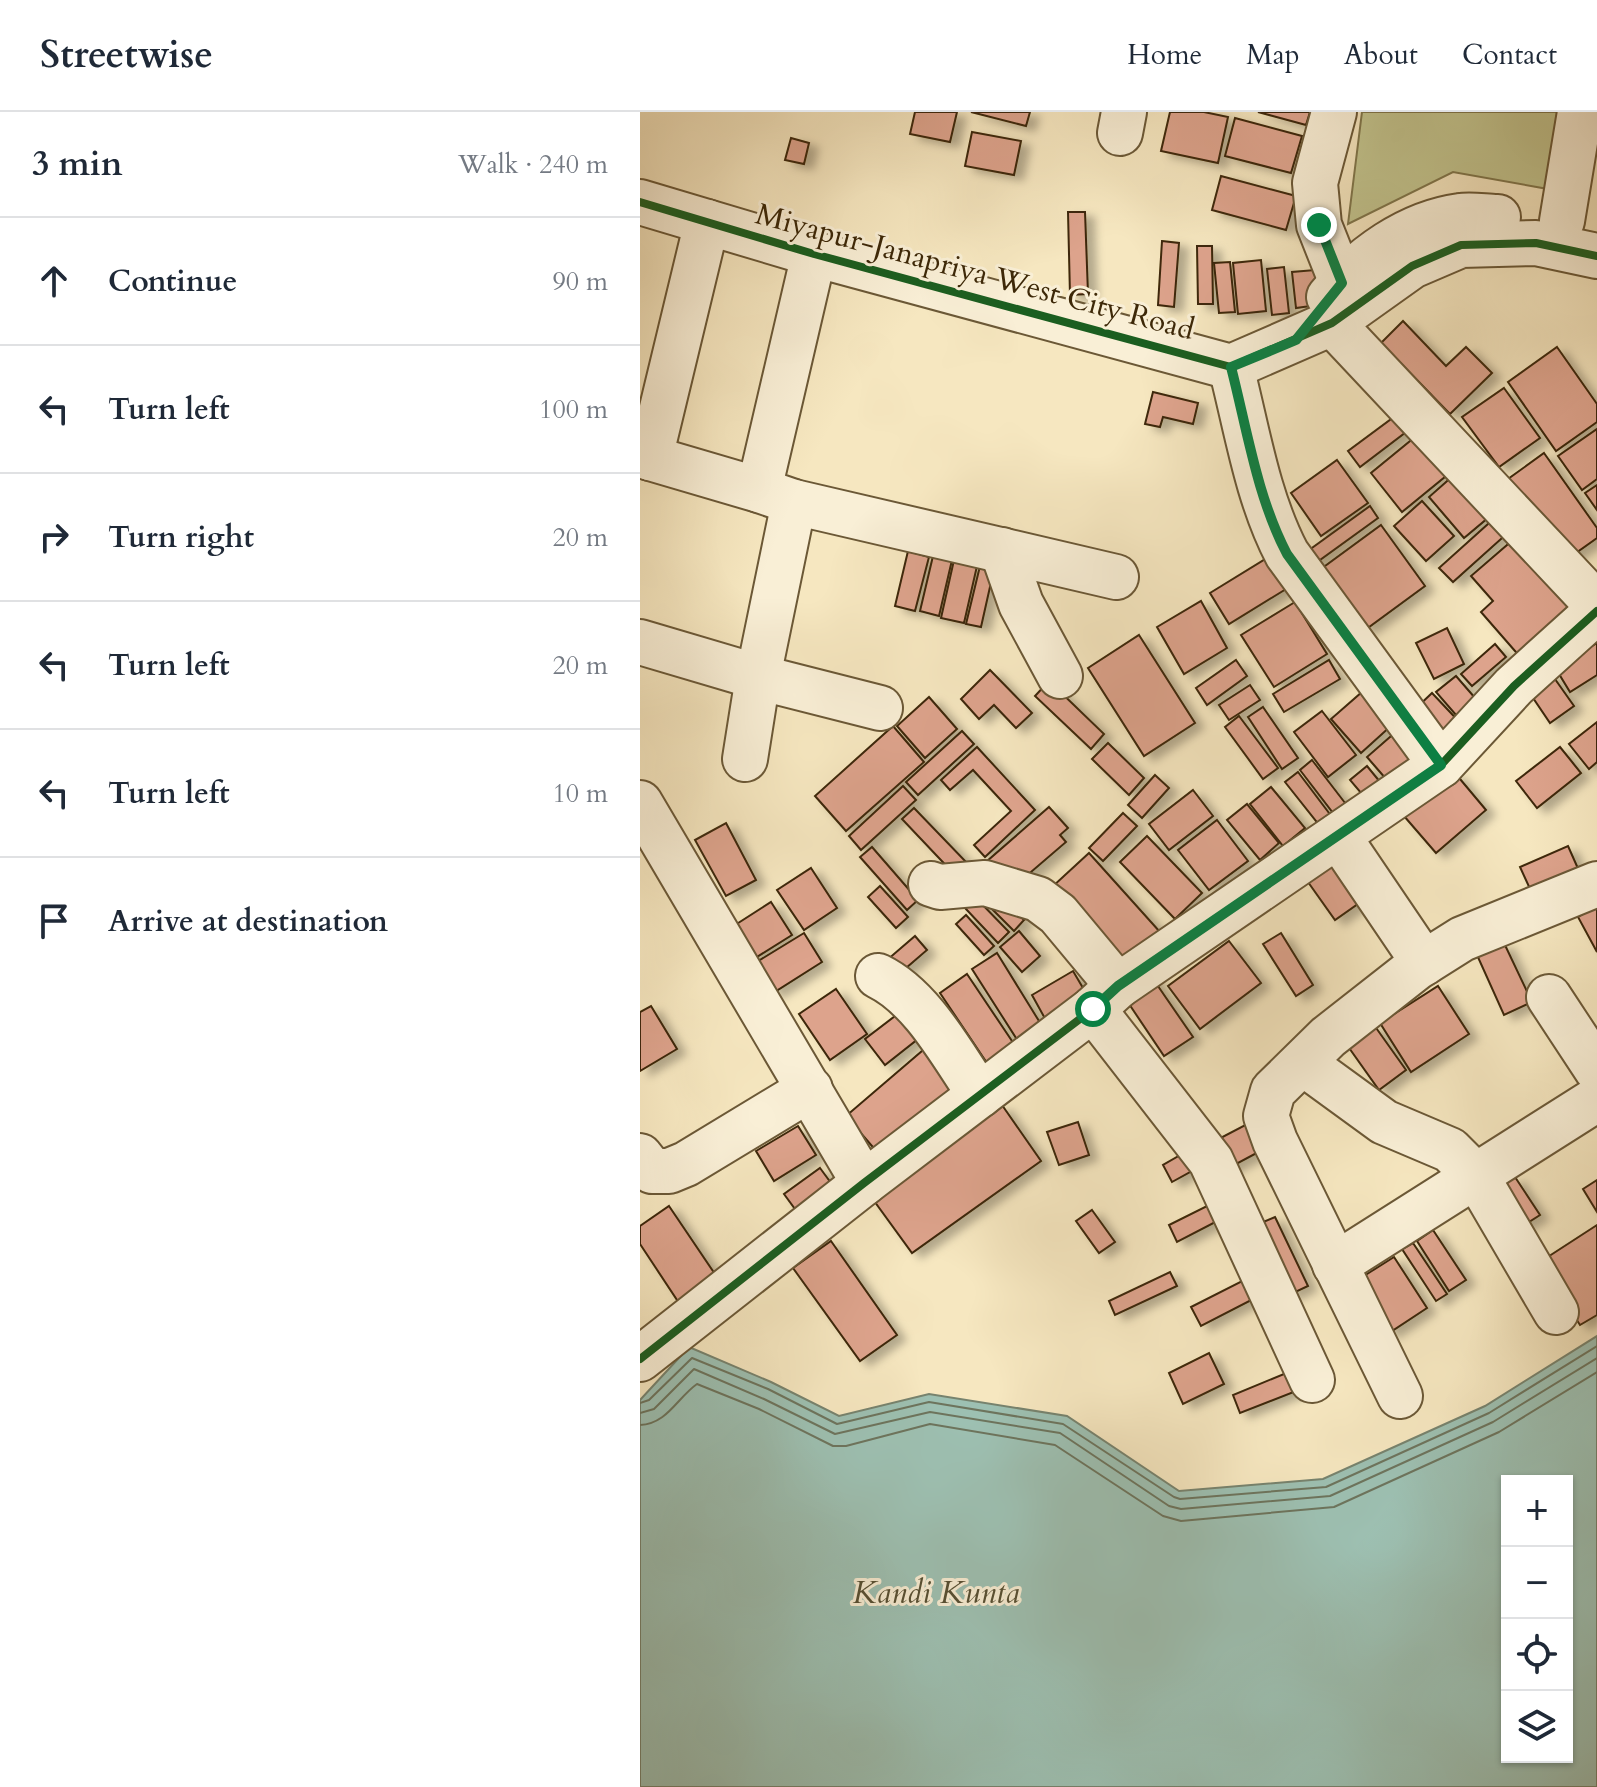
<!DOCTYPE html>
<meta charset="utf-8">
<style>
body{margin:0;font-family:Cardo,serif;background:#f6f6f7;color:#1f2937}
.controls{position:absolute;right:24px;bottom:24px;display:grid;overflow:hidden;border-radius:0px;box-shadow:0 2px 6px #0004}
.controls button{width:72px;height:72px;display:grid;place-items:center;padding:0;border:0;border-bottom:2px solid #e0e1e3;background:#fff;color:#1f2937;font:40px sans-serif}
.stop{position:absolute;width:24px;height:24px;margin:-18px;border:6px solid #0b8043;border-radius:50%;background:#fff}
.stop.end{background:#0b8043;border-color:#fff;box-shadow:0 2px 8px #0008}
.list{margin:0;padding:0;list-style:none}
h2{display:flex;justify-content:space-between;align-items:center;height:104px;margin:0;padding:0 32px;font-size:34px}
h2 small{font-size:26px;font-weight:400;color:#747a83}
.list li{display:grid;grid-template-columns:52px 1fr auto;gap:24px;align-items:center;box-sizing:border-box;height:128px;padding:0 32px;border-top:2px solid #e0e1e3}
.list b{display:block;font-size:30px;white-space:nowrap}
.list em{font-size:26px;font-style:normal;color:#747a83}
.icon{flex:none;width:44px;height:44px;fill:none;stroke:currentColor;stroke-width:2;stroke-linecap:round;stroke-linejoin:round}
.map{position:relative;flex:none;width:957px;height:1675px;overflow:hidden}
header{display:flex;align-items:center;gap:48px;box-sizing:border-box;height:112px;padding:0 40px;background:#fff;border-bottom:2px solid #e0e1e3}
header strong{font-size:38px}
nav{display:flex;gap:44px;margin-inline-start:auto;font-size:28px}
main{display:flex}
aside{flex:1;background:#fff}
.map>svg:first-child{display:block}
.green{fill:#c2c48e;stroke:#80764b;stroke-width:2}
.water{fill:#9dc0b2;stroke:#77836e;stroke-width:2;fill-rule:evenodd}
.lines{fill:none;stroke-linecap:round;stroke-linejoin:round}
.shore{stroke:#6d745d;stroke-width:2}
.building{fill:#dda38c;stroke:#3d2808;stroke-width:2;filter:url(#shadow)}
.minor-casing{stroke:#6b5836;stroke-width:48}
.minor{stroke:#f9efd6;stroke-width:44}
.cycleway-casing{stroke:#f9efd6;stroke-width:13}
.cycleway{stroke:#1b5e20;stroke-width:8}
.route{stroke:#0b8043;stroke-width:10}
.labels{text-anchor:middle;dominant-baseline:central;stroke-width:6;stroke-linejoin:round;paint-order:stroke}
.street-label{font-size:30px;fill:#3d2808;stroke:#f9efd6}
.water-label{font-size:32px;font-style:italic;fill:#554e32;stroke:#f9efd6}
</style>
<header>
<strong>Streetwise</strong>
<nav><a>Home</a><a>Map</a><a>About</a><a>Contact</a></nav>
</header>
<main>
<aside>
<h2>3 min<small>Walk · 240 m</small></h2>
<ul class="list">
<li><svg class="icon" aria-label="ahead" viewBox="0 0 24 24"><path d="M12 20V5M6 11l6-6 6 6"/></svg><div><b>Continue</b></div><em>90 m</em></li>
<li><svg class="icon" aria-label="left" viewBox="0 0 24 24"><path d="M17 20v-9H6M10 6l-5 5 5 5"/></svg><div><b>Turn left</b></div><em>100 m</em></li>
<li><svg class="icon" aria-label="right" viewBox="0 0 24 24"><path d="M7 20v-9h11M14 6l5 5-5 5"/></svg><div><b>Turn right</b></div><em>20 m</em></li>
<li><svg class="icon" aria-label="left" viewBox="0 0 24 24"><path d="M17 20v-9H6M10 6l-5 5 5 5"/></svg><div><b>Turn left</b></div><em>20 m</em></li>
<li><svg class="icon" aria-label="left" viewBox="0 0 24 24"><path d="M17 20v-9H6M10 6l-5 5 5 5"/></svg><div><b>Turn left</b></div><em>10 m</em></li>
<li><svg class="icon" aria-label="arrive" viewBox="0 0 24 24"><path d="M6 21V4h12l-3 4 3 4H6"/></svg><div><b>Arrive at destination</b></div></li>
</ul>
</aside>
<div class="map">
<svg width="957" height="1675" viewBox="0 0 957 1675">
<defs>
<filter id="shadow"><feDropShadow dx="9" dy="5" stdDeviation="4" flood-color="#0004"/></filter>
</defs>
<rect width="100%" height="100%" fill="#f6e7c0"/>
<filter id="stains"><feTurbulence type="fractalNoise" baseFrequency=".0025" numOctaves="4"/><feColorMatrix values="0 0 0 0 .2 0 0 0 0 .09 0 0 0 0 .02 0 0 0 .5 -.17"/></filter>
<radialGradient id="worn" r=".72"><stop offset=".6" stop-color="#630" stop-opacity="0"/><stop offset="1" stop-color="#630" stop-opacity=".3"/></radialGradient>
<!-- green -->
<path class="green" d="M722,0H928L908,77L813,60L708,112Z"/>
<!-- water -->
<path class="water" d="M957,1224V1675H0V1288L49,1235L131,1270L199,1304L289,1282L427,1304L539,1379L683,1367L845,1294ZM867,1369H927V1645H867Z"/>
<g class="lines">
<!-- shore -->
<g class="shore">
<path d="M0,1291L9,1288L52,1246L128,1277L197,1312L289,1290L423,1312L534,1385L540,1387L686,1375L849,1301L957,1234"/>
<path d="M0,1301L14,1297L54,1257L124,1287L195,1322L290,1300L420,1321L529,1394L541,1397L690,1384L853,1310L957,1246"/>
<path d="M0,1313C27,1312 37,1286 57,1272L119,1297L193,1334H206L290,1312L415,1333L523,1404L541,1409L694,1395L859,1320L957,1260"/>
</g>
</g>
<!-- building -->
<g class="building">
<path d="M275,0H317L310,30L270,22Z"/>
<path d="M331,0H390L386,14Z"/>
<path d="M530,0H564L588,5L578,51L521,39Z"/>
<path d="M618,0H670L666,13Z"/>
<path d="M595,6L662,24L651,61L585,44Z"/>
<path d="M332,20L381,29L374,63L325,54Z"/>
<path d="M151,26L169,31L164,52L145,48Z"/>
<path d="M581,64L656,84L646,118L572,98Z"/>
<path d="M428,100H445L448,182L430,183Z"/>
<path d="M522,129L539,131L534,195L518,193Z"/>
<path d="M557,134H572L573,192H558Z"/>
<path d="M621,148L626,199L598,202L593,151Z"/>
<path d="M590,150L595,200L579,201L574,151Z"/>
<path d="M644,155L649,201L632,203L627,157Z"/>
<path d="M675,158L678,193L656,196L652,160Z"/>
<path d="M763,209L806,254L826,235L852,261L810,302L741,231Z"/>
<path d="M917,235L957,292V310L916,339L868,270Z"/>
<path d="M864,276L900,326L859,355L822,305Z"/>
<path d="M513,280L558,291L553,312L523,305L520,315L505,312Z"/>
<path d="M758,302L770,317L720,355L708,339Z"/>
<path d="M957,317V367L942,378L918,344Z"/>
<path d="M775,325L806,364L762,400L731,361Z"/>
<path d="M904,341L957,416V426L926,448L868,367Z"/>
<path d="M697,348L728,391L681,424L651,381Z"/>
<path d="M814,363L849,405L824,426L789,385Z"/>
<path d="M957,373V398L945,381Z"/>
<path d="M782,389L814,424L786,449L754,414Z"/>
<path d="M730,394L738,406L673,453L665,441Z"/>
<path d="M858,403L871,418L813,470L799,456Z"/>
<path d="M741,413L785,474L725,518L681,457Z"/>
<path d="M874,427L938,499L882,547L841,500L853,489L831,464Z"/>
<path d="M268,439L289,445L275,499L255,494Z"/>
<path d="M632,443L651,474L589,512L570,481Z"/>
<path d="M293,444L312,448L299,504L280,499Z"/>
<path d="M314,448L337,454L324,511L301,506Z"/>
<path d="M340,454L354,457L341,515L326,512Z"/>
<path d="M561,489L587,536L544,562L517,515Z"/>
<path d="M655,490L687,542L634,575L601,523Z"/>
<path d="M807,516L824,552L794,567L776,531Z"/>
<path d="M499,523L555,611L504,644L448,556Z"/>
<path d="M957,531V563L930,580L916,557Z"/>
<path d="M855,532L866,545L832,574L821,562Z"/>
<path d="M596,548L607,564L567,593L556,576Z"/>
<path d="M689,548L700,567L644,600L633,582Z"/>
<path d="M350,558L392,601L376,616L354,593L339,607L321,587Z"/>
<path d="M910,560L934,594L910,611L887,577Z"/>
<path d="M816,564L842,594L823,611L796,580Z"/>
<path d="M409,569L464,622L451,637L395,584Z"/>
<path d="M610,573L620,588L589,608L579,593Z"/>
<path d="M722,580L752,613L721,641L691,607Z"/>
<path d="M792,581L825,616L805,634L773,599Z"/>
<path d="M289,585L317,617L285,646L257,614Z"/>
<path d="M623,595L658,646L642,657L608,605Z"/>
<path d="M682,599L716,643L688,665L654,620Z"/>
<path d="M599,604L638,656L623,667L585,615Z"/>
<path d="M957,610V650L949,657L929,632Z"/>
<path d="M253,614L284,650L206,719L175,684Z"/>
<path d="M758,618L790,655L759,682L727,645Z"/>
<path d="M322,619L334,632L278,683L266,670Z"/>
<path d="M468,631L504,666L489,683L452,647Z"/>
<path d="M337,635L395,698L345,745L334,733L371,699L333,658L310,678L301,668Z"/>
<path d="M920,635L941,661L897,696L876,669Z"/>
<path d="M672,648L712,700L700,710L660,658Z"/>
<path d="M727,654L749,681L733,695L710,668Z"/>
<path d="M658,660L692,705L680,714L645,670Z"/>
<path d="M815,661L846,698L796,741L764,704Z"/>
<path d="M515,663L529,676L502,706L488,693Z"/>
<path d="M263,674L276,688L221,738L209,724Z"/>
<path d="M631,675L665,716L643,734L610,692Z"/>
<path d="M553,678L573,704L529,738L509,712Z"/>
<path d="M607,692L639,731L620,748L587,708Z"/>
<path d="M409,695L428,716L420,723L426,730L377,772L346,750Z"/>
<path d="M274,696L328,752L316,764L262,707Z"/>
<path d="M483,701L497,714L463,749L449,736Z"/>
<path d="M577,708L608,749L569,778L538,738Z"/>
<path d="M86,711L116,768L86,784L55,728Z"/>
<path d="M507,724L562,781L535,807L480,750Z"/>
<path d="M928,734L944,770L896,790L880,755Z"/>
<path d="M232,735L278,788L267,798L220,745Z"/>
<path d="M449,741L520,820L482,854L412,775Z"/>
<path d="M704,743L732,782L695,808L668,770Z"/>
<path d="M171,756L197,796L164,818L137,778Z"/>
<path d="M240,774L268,805L256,816L228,785Z"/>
<path d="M354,777L384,808L374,819L343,788Z"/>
<path d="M336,786L369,820L358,831L325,796Z"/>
<path d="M131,790L152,823L112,848L92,815Z"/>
<path d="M957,794V840L938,805Z"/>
<path d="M326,803L354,834L344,843L316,812Z"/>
<path d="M379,819L400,844L382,860L360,835Z"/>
<path d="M164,821L182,850L133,881L115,851Z"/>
<path d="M641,821L673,873L656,884L623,832Z"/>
<path d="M275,824L287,838L259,862L247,848Z"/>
<path d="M589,829L621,871L560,917L528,874Z"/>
<path d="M864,831L892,890L864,903L837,843Z"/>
<path d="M357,841L407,922L383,937L332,857Z"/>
<path d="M433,859L450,888L408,912L392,883Z"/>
<path d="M509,861L553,925L524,944L481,880Z"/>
<path d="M327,862L374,932L347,951L300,881Z"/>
<path d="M798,874L829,922L771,960L740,911Z"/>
<path d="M196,877L227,922L190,948L159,902Z"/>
<path d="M11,894L37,937L0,959V900Z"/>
<path d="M263,898L283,923L245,953L225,927Z"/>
<path d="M734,913L766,958L739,978L707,933Z"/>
<path d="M289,933L320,970L238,1041L206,1004Z"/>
<path d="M362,993L401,1049L272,1141L232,1086Z"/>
<path d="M438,1010L449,1043L419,1053L407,1020Z"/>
<path d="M611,1010L626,1036L585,1058L571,1031Z"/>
<path d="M158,1014L176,1043L134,1069L116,1039Z"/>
<path d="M549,1038L559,1055L532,1070L523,1053Z"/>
<path d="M180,1056L202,1086L166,1112L144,1082Z"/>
<path d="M875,1065L900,1103L881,1115L857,1077Z"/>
<path d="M957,1068V1100L943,1077Z"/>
<path d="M579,1088L587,1104L537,1130L529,1113Z"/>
<path d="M29,1094L81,1171L43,1197L0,1132V1114Z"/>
<path d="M452,1098L475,1130L459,1141L436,1109Z"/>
<path d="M635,1105L668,1174L649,1183L616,1113Z"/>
<path d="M957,1113V1203L940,1213L900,1150Z"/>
<path d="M793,1118L826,1168L809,1179L777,1129Z"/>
<path d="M191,1129L257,1223L220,1249L153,1156Z"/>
<path d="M773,1131L807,1182L796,1189L762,1137Z"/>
<path d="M754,1145L787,1196L749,1221L716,1169Z"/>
<path d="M530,1160L537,1174L475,1203L469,1189Z"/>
<path d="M614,1163L623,1182L561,1214L551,1195Z"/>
<path d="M569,1241L584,1272L543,1292L529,1261Z"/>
<path d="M656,1257L664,1276L600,1301L593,1283Z"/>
</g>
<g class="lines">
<!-- minor casing -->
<g class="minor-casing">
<g id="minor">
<path d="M694,0L675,71L679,113L702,171"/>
<path d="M480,21L484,0"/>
<path d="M0,90L174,142L591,255L692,211L772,154L821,133L896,131L957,144"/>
<path d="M922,109L940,0"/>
<path d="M174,142L119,378L154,390L476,465"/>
<path d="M689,185C721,145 769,111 820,104C832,102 846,105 858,105"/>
<path d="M692,211L957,493"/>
<path d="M591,255C607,317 617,385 647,442L801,653"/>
<path d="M0,343L119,378"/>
<path d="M10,346L67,110"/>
<path d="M362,438L381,492L420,564"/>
<path d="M0,530L118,565L240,596"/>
<path d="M105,647L118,565L154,390"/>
<path d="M0,691L224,1071"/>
<path d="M698,724L784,851"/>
<path d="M291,772L300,775L345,771L398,787L418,802L478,874"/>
<path d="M238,864C283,886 312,943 340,983"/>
<path d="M909,885L957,958"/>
<path d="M453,897L571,1049L672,1268"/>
<path d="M663,951L744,1010L810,1038L837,1065L916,1200"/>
<path d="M0,1044L12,1059H29L46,1052L170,977"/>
<path d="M695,1153L957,987"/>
<path d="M0,1247L224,1071L453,897L478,874L801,653L874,574L957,499"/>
<path d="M760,1284L635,1029L626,1004L633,979L688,925L776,856L822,827L957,772"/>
</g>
</g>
<!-- minor -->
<use href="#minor" class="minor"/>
<!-- cycleway casing -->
<g class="cycleway-casing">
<g id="cycleway">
<path d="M0,90L174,142L591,255L692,211L772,154L821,133L896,131L957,144"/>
<path d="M0,1247L224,1071L453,897L478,874L801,653L874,574L957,499"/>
</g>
</g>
<!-- cycleway -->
<use href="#cycleway" class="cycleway"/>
</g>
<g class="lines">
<!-- route -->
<path class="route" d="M453,897L478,874L801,653L647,442C617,385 607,317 591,255L656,228L702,171L679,113"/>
</g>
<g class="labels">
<!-- street labels -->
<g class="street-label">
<text transform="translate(335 160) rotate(15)">Miyapur-Janapriya West City Road</text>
</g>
<!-- water labels -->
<g class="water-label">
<text x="296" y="1481">Kandi Kunta</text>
</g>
</g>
<rect width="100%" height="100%" filter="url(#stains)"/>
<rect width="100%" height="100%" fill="url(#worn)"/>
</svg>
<div class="controls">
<button>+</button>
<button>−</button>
<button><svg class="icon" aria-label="locate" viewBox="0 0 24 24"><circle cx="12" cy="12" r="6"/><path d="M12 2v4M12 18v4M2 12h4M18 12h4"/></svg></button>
<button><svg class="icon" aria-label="layers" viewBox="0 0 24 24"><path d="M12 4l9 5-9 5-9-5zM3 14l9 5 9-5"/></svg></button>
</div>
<div class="stop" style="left:453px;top:897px"></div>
<div class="stop end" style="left:679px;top:113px"></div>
</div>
</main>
